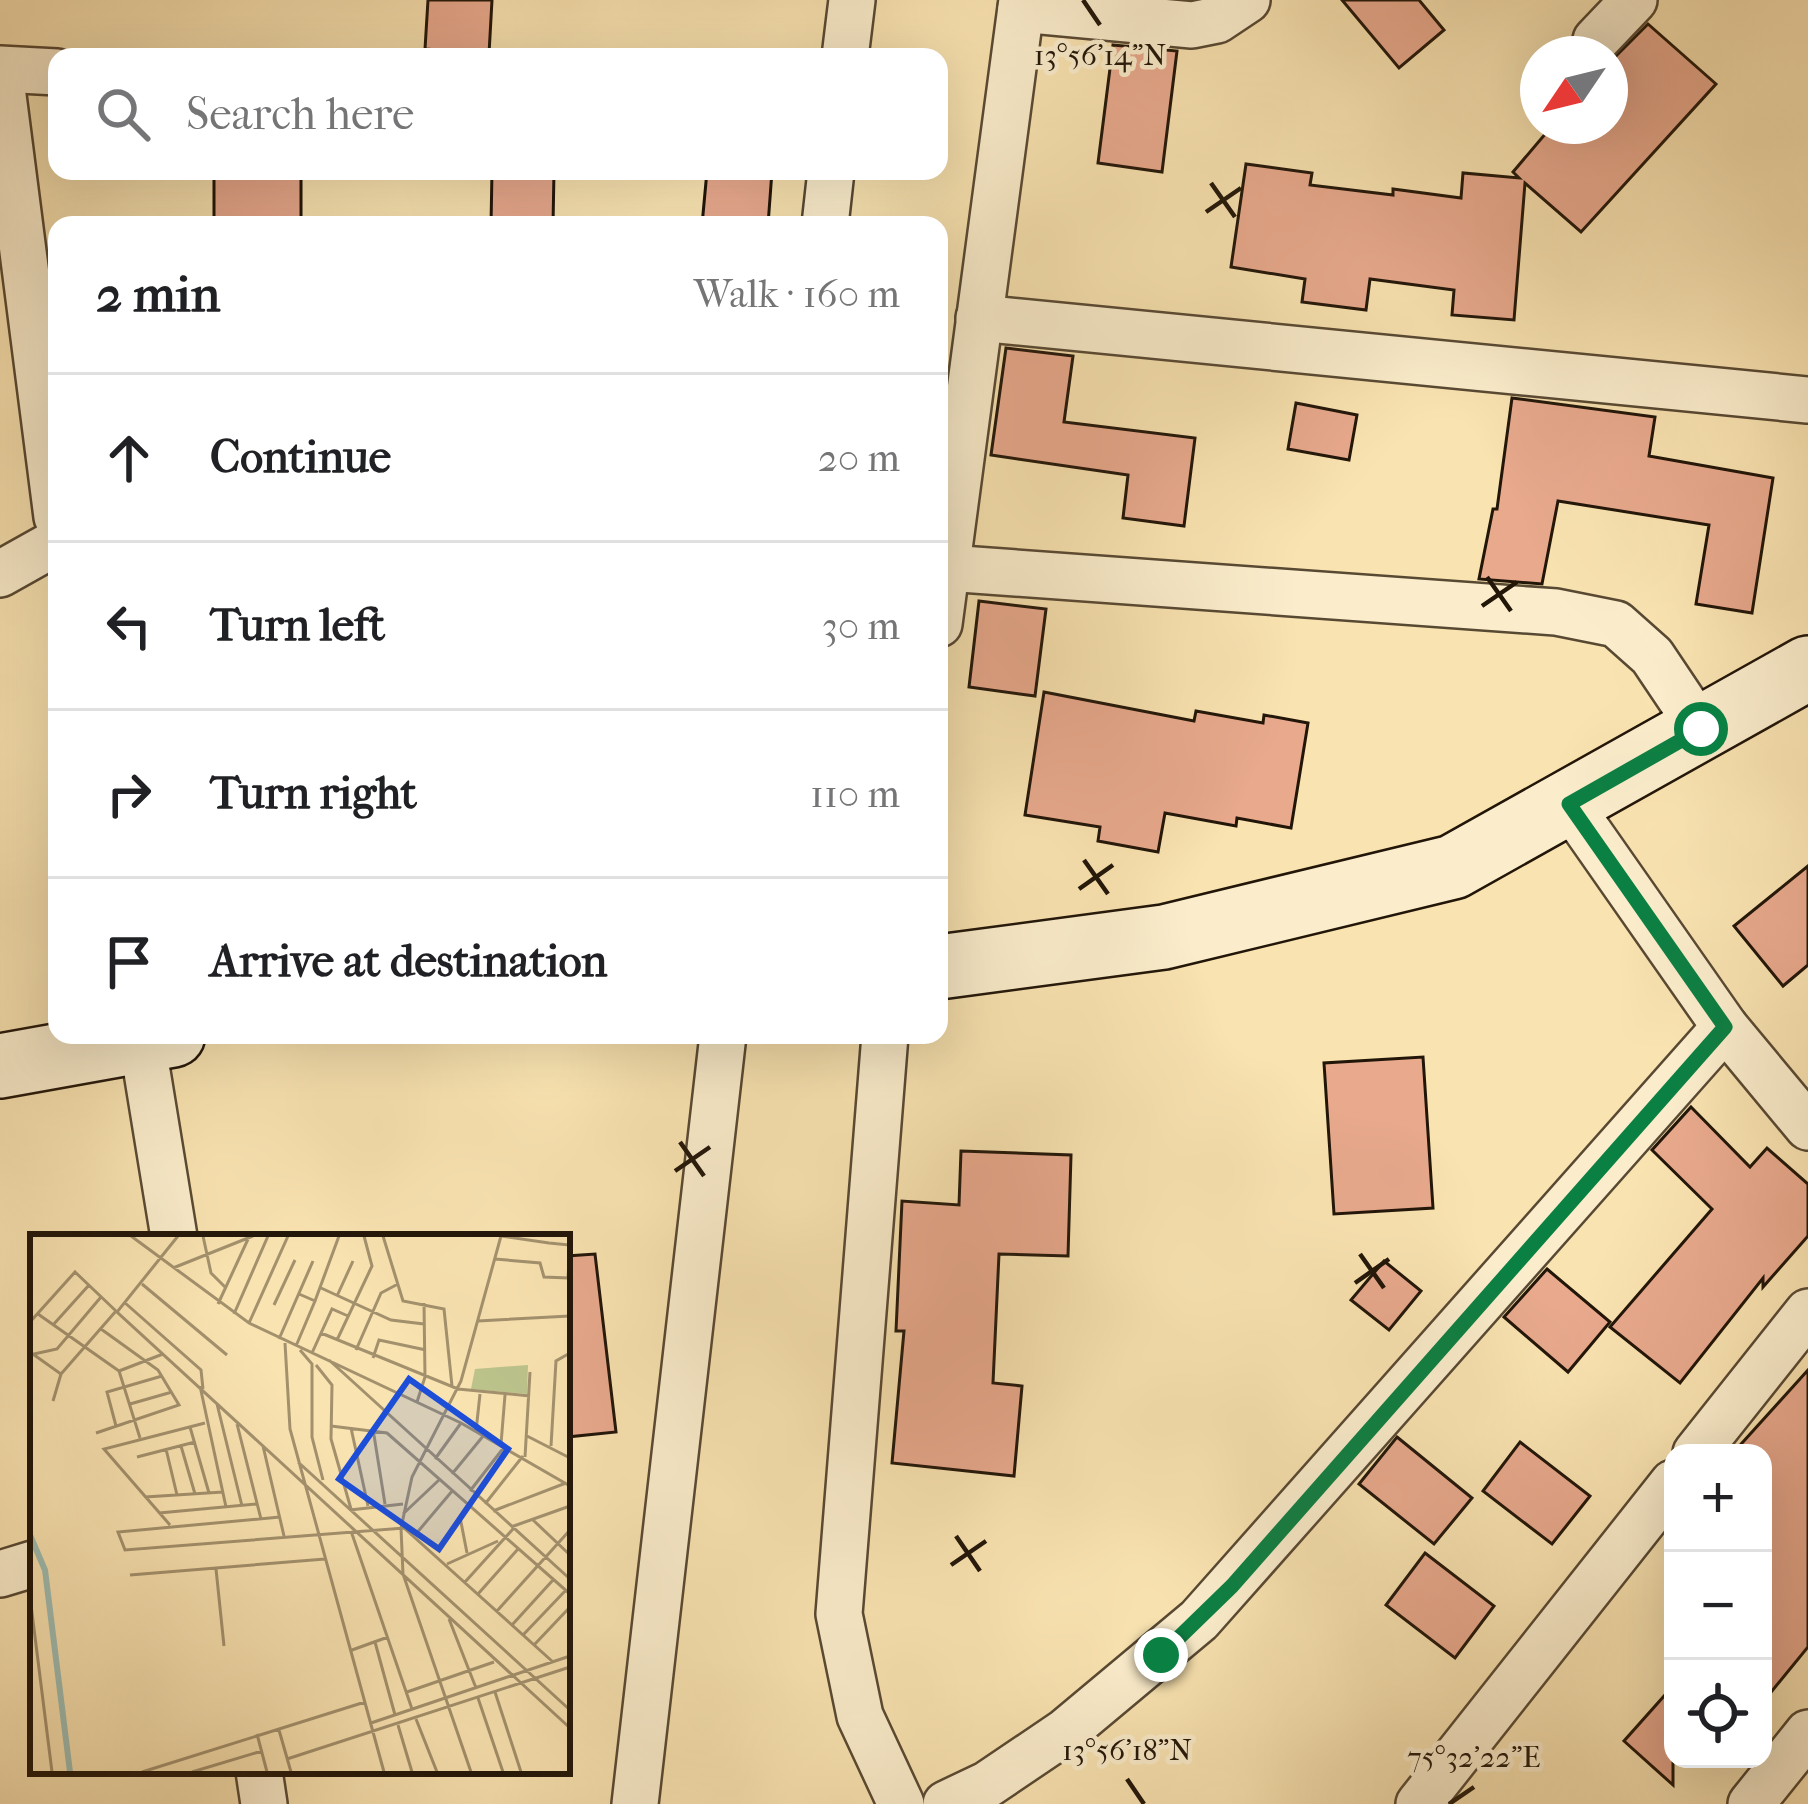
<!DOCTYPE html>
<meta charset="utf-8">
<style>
body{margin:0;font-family:"IM FELL French Canon",serif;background:#f6f6f6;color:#202124}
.controls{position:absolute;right:36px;bottom:36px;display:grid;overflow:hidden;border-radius:24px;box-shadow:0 12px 48px #0002}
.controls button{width:108px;height:108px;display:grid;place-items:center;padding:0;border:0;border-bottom:3px solid #e0e0e0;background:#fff;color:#202124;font:60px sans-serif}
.compass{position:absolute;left:1520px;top:36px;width:108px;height:108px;border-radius:50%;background:#fff;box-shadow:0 12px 48px #0002;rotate:235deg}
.stop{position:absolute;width:36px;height:36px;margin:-27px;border:9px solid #0b8043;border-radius:50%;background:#fff}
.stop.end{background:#0b8043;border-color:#fff;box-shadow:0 3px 12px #0008}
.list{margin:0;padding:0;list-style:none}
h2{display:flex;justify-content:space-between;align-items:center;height:156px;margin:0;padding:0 48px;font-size:51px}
h2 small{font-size:39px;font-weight:400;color:#757577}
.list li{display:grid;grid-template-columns:78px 1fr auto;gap:36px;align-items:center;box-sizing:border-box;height:168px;padding:0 48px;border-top:3px solid #e0e0e0}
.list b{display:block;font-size:45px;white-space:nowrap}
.list em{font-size:39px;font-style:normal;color:#757577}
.icon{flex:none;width:66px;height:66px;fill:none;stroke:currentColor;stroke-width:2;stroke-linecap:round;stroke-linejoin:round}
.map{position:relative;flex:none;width:1808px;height:1804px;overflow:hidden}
.search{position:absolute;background:#fff;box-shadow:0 12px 48px #0002;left:48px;top:48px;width:900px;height:132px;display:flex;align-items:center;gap:30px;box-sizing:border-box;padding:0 42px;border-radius:24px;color:#757577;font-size:45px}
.panel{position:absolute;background:#fff;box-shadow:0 12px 48px #0002;left:48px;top:216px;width:900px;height:828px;border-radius:24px}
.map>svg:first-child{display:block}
.building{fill:#e8a98d;stroke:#221609;stroke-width:3}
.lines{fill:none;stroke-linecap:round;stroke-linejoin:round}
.street-casing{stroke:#584933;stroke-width:50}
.secondary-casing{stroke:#221609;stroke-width:68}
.street{stroke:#fbedcc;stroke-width:45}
.secondary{stroke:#fbedcc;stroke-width:63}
.route{stroke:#0b8043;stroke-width:15}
.ticks{fill:none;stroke:#221609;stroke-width:4.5}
.inset-river{fill:none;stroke:#9ebdb2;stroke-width:6}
.inset-road{fill:none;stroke:#a3916e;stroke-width:3}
.view{fill:#1d4ed8;fill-opacity:0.15;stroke:#1d4ed8;stroke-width:6}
.inset-edge{fill:none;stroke:#221609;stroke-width:6}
.ticks-label{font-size:30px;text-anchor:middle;fill:#221609;stroke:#fbedcc;stroke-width:9;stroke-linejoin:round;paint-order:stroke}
</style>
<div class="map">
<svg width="1808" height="1804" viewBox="0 0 1808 1804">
<rect width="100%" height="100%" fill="#f9e3b1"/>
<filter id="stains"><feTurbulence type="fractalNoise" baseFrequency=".00167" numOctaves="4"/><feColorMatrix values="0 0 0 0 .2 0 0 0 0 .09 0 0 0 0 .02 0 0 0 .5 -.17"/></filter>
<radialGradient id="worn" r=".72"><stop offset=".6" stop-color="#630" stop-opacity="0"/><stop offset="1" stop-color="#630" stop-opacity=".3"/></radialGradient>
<!-- building -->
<g class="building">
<path d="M428,0H492L489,54L425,49Z"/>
<path d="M1342,0H1419L1444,30L1399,68Z"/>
<path d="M1648,24L1716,84L1581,232L1525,183L1514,320L1452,315L1454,290L1370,279L1366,310L1302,302L1305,279L1231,267L1246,164L1312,173L1310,185L1393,195V189L1461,198L1463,173L1519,178L1513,172L1552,126H1610V62Z"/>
<path d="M1113,45L1177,51L1162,172L1098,163Z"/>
<rect x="214" y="171" width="87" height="54"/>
<path d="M492,171H554L553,225H491Z"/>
<path d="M707,171H772L768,225H702Z"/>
<path d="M1006,348L1073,356L1064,422L1195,438L1184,526L1123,518L1128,475L991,455Z"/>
<path d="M1512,398L1655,417L1649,456L1773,478L1752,613L1696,604L1709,525L1558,501L1542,584L1479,579L1493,509H1497Z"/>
<path d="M1296,403L1357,415L1349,460L1288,449Z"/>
<path d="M979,601L1046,609L1035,696L969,687Z"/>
<path d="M1044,692L1194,721L1196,711L1263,723L1264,715L1308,723L1291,828L1237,818L1236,826L1165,813L1158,852L1098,841L1100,827L1025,815Z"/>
<path d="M1808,866V965L1783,986L1734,926Z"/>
<path d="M1423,1057L1433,1208L1334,1214L1324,1063Z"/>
<path d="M1691,1107L1750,1167L1767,1148L1808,1184V1236L1763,1287V1278L1680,1383L1610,1327L1712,1209L1652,1150Z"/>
<path d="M961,1151L1071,1155L1068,1256L999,1254L993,1383L1022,1386L1014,1476L892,1463L904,1331H896L902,1201L959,1205Z"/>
<path d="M595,1254L616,1432L567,1437V1256Z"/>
<path d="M1384,1261L1421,1291L1389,1330L1351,1300Z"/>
<path d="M1547,1269L1610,1322L1568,1372L1504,1317Z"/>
<path d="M1808,1370V1647L1763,1702V1453H1733Z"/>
<path d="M1397,1437L1472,1498L1434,1544L1359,1484Z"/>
<path d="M1520,1442L1590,1496L1552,1544L1483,1491Z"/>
<path d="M1425,1553L1494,1606L1455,1658L1386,1605Z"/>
<path d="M1673,1686V1785L1624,1741Z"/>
</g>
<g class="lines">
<!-- street casing -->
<g class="street-casing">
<g id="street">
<path d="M1021,9L1192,25L1217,20L1247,0"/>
<path d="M1596,40L1634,0"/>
<path d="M845,57L852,0"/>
<path d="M0,69L57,72"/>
<path d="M0,72L57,517"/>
<path d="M825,225L831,171"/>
<path d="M979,318L1808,400"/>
<path d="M939,564L947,568L1556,612L1616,624L1652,656L1701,729"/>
<path d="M0,574L57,542"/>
<path d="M939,624L1022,0"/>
<path d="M1569,804L1725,1027L1808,1127"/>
<path d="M141,1035L174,1237"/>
<path d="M885,1035L839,1614L860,1716L901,1804"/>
<path d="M1696,1453L1808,1312"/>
<path d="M0,1574L33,1564"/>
<path d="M259,1771L264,1804"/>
<path d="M635,1804L723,1035"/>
<path d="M946,1804L988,1784L1065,1732L1199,1620L1725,1027"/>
<path d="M1419,1804L1673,1483"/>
<path d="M1751,1804L1808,1733"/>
</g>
</g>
<!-- secondary casing -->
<g class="secondary-casing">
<g id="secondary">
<path d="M939,967L1164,937L1453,867L1808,668"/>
<path d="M0,1066L173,1035"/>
</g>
</g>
<!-- street -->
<use href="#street" class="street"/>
<!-- secondary -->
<use href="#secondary" class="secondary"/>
</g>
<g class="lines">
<!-- route -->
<path class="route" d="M1161,1655L1232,1586L1725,1027L1569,804L1701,729"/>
</g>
<!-- ticks -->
<path class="ticks" d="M1083,0L1100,25M1211,183L1235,217M1206,212L1241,188M1487,577L1511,611M1482,606L1517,582M1084,860L1108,894M1079,889L1113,865M680,1142L704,1176M675,1171L710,1147M1360,1254L1384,1288M1355,1283L1389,1259M956,1536L980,1571M951,1565L986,1541M1127,1779L1144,1804M1449,1804L1474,1787"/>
<!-- overview -->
<g transform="translate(30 1234)">
<rect width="540" height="540" fill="#f9e3b1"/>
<path d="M498,131L497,160L441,155L445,135Z" fill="#bcc48c"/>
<path class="inset-river" d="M0,301L15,336L40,538"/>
<path class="inset-road" d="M101,2L219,89L431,189L540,252M148,2L87,78L540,494M173,2L181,39L196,54M353,2L373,67L414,75L422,152M471,2L519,9L540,11L538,44M465,25L510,29L514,43L539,44M143,34L223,2M112,50L197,121M291,54L361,86L394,90M307,62L323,27M285,67L309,2M94,68L171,136L173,155M188,70L219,3M244,71L265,26M8,80L89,137M204,80L238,2M448,87L540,82M0,88L45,38L86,77M219,89L258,2M23,91L59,51M291,99L428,155L500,162M249,105L283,27M307,106L342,32L334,2M255,109L260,195L354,538M266,112L285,67L269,60M270,116L282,130V203L293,246M326,116L351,59L368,50M0,118L31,140L23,167M282,119L302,75L318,82M4,120L27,115L71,63M343,124L349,106L396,116M299,126L540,345M286,131L302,151L301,205L321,275M31,140L86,77M170,152L196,273M387,168L395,143L394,69M100,170L142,158M187,170L212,272M207,190L231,285M86,192L77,158L132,142M301,192L357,199L540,360M160,193L179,259M321,194L338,272M343,195L355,270M446,197L450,160M66,199L149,171L128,136L71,95M497,202L540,224M110,204L89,137L133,120M471,210L475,161M151,212L165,260M233,212L254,302M521,212L526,127L540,119M136,215L147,261M107,223L165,208M495,223L500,138M405,225L431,189M268,228L540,476M422,240L454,201M440,257L475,212M115,263L193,258M455,270L493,222M320,276L373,270M463,277L536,249M129,279L227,270M373,280L410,245M250,283L88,298L95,316L374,294L523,428M503,286L540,321M140,291L74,215L175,189M481,293L540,272M321,297L382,475M385,301L423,256M437,319L430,283L437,272M417,330L468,307M186,335L194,412M100,341L295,325M435,348L483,295M448,360L488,315M0,363L22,538M467,377L540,296M419,385L446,454M482,391L523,346M493,401L536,356M345,408L365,481M504,411L540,373M322,416L358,403M377,458L464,428M465,458L491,538M448,464L473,538M386,485L407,538M341,489L540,422M368,491L382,538M249,496L261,538M227,500L237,538M257,525L540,433M112,538L335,468M162,538L232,517M441,538L373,340L371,294L382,243L431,147L471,2"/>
<path class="view" d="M379,145L478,215L409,315L309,245Z"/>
<rect width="540" height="540" class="inset-edge"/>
</g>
<g class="ticks-label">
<text x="1100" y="65">13°56'14"N</text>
<text x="1127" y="1760">13°56'18"N</text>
<text x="1474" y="1767">75°32'22"E</text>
</g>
<rect width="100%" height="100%" filter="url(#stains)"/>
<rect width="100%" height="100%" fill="url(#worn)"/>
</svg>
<div class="controls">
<button>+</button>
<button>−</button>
<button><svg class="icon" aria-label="locate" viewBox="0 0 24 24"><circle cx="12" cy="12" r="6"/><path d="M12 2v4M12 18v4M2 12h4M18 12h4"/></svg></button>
</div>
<svg class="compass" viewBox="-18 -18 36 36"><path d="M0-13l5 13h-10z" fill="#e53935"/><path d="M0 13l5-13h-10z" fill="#757577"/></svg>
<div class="stop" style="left:1701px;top:729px"></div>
<div class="stop end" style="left:1161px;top:1655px"></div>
<div class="search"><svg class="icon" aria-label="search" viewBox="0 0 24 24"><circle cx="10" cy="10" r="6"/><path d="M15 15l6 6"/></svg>Search here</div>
<section class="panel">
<h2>2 min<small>Walk · 160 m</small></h2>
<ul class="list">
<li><svg class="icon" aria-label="ahead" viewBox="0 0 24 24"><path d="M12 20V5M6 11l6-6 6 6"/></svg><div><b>Continue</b></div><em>20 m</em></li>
<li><svg class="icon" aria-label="left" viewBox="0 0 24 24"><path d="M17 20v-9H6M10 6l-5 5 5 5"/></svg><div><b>Turn left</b></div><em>30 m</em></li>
<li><svg class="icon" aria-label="right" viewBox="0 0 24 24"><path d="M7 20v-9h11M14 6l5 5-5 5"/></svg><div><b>Turn right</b></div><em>110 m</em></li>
<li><svg class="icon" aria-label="arrive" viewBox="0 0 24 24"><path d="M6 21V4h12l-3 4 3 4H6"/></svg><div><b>Arrive at destination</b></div></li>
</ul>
</section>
</div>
